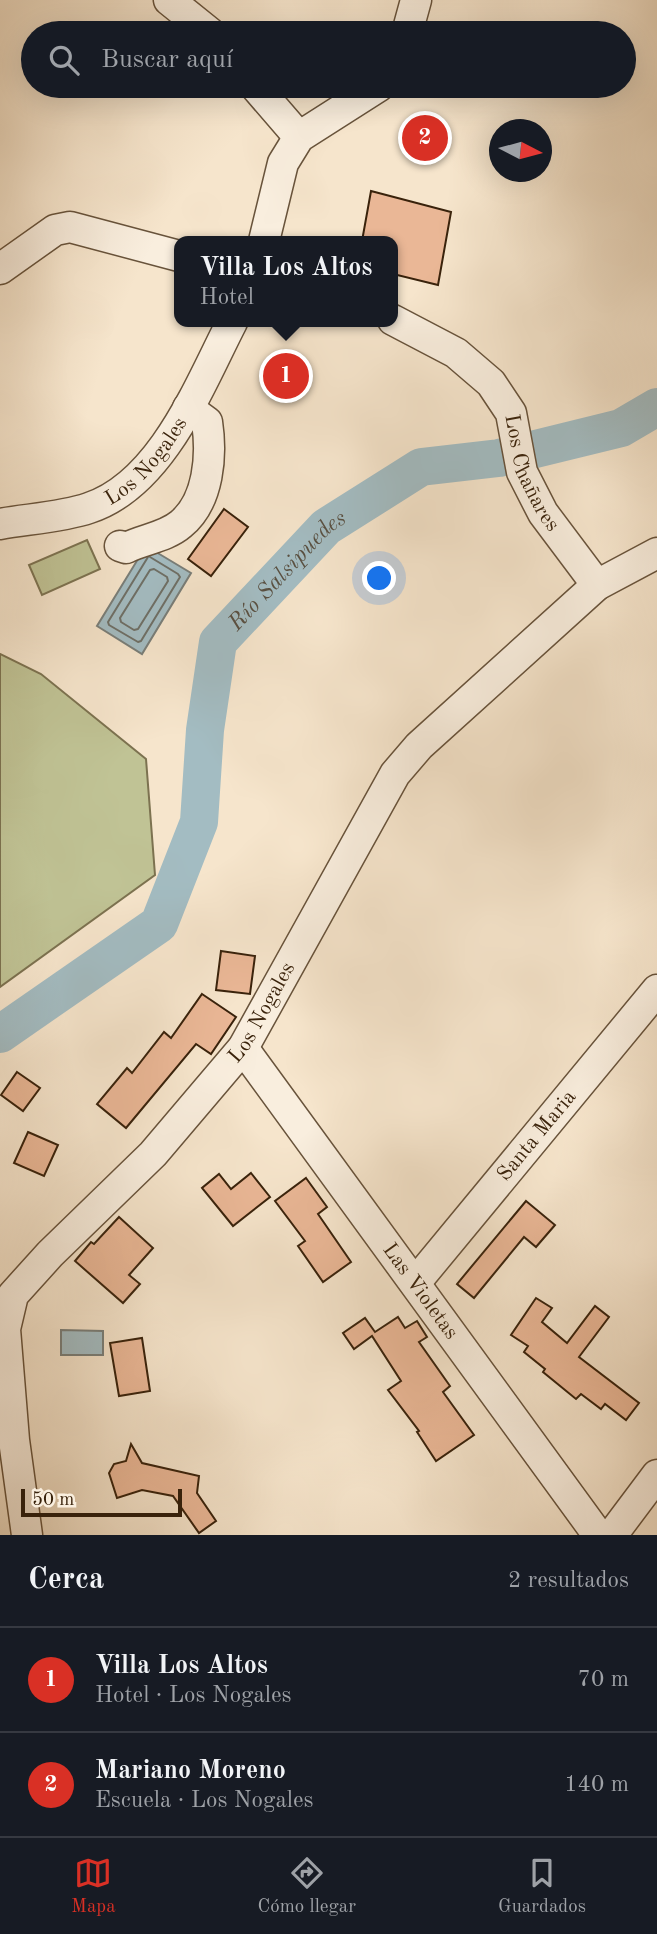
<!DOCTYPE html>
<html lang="es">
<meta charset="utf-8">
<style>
body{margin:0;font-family:"Old Standard TT",serif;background:#242831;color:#f1f3f6}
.compass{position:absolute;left:489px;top:119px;width:63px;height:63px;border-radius:50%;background:#171b24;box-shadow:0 7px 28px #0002;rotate:96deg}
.scale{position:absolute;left:21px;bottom:18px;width:161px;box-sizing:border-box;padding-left:7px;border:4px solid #39220b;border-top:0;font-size:19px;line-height:24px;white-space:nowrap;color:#39220b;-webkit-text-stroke:5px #f9eede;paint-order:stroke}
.you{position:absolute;left:380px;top:579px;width:24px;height:24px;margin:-18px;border:5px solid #fff;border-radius:50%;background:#1a73e8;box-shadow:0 0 0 10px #1a73e833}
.badge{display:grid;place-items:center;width:46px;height:46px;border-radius:50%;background:#d93025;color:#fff;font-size:23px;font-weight:700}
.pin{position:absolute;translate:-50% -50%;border:4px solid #fff;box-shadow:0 2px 7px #0006}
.popup{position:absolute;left:174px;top:236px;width:224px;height:91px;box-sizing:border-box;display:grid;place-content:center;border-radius:14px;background:#171b24;filter:drop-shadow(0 2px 5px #0005);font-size:23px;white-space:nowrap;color:#9ea1a6}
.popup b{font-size:26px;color:#f1f3f6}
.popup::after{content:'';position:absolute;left:50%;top:100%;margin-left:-14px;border:14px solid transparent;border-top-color:#171b24}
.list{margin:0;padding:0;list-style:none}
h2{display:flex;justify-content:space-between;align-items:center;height:91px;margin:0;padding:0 28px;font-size:30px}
h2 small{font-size:23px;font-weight:400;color:#9ea1a6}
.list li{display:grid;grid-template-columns:46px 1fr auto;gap:21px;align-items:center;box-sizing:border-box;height:105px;padding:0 28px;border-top:2px solid #363941}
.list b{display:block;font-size:26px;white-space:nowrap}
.list p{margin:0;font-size:23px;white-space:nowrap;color:#9ea1a6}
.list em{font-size:23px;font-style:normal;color:#9ea1a6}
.icon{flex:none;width:38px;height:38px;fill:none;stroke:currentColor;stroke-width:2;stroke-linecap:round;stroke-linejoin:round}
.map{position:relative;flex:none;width:657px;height:1535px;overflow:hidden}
.search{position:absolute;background:#171b24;box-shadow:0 7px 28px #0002;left:21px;right:21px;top:21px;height:77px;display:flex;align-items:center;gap:18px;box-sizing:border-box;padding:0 24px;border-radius:38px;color:#9ea1a6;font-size:26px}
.sheet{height:301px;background:#171b24}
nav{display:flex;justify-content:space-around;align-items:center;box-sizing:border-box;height:98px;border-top:2px solid #363941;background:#171b24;font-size:19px;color:#9ea1a6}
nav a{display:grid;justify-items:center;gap:4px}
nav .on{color:#d93025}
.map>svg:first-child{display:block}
.green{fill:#c0c395;stroke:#7c7250;stroke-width:2}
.water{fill:#a3bcc2;stroke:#797e79;stroke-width:2}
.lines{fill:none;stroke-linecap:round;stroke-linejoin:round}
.shore{stroke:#6e6f66;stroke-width:2}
.river{stroke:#a3bcc2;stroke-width:38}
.building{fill:#eab796;stroke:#39220b;stroke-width:2}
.minor-casing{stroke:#68533b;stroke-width:33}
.minor{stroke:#f9eede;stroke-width:30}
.labels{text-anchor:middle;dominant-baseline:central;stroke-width:7;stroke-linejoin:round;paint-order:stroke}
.street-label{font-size:21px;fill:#39220b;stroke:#f9eede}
.water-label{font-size:23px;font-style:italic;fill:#595042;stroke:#f9eede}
</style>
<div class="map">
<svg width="657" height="1535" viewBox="0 0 657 1535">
<rect width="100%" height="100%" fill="#f6e5cc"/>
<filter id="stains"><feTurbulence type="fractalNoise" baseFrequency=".00286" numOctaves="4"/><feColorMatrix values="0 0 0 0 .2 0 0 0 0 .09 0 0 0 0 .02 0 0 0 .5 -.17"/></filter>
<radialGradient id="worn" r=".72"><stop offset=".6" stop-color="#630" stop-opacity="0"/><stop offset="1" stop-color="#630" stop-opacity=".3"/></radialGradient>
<!-- green -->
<g class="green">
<path d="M87,540L100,569L42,595L29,565Z"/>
<path d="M0,654L41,674L146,759L155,875L0,987Z"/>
</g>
<!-- water -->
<g class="water">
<path d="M146,546L191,573L142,654L97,626Z"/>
<path d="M61,1330L103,1331V1355H61Z"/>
</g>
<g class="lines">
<!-- shore -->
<g class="shore">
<path d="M148,557L108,622L109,625L138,642L141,641L180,577L178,574L150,557"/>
<path d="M154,569L167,577L168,581L138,629L134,630L121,622L120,618L150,570Z"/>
</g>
<!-- river -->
<path class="river" id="s1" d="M0,1034L159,924L199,822L205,730L218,642L326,527L421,467L499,458L621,428L657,407"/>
</g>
<!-- building -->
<g class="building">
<path d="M371,191L451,212L438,285L393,274V241H362Z"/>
<path d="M224,509L248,527L211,576L188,559Z"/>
<path d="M221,951L255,956L250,994L216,990Z"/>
<path d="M202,994L236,1017L211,1054L196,1044L126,1128L97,1104L127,1068L132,1073L164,1032L171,1038Z"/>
<path d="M17,1072L40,1088L23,1111L1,1095Z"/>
<path d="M28,1132L58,1145L44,1176L14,1163Z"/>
<path d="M251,1173L270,1197L233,1226L202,1188L219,1174L231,1189Z"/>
<path d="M306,1178L327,1207L318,1214L351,1262L323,1282L298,1246L305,1241L275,1201Z"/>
<path d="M526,1201L555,1225L536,1247L524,1237L474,1298L457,1284Z"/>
<path d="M119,1217L153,1248L129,1275L140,1284L123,1303L75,1261L91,1242L94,1244Z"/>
<path d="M536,1298L552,1308L542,1322L567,1343L595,1306L609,1317L579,1357L639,1403L626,1420L605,1404L601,1409L581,1394L576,1399L543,1372L545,1369L524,1352L528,1346L511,1335Z"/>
<path d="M398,1317L405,1328L417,1321L427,1337L419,1342L450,1386L443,1392L474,1435L436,1461L417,1432L419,1431L388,1390L401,1381L372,1336L354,1349L343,1333L365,1318L375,1332Z"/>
<path d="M142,1338L150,1391L119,1396L110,1343Z"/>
<path d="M131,1444L142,1463L199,1476L197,1493L216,1521L199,1533L173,1496L142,1490L117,1498L109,1473L114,1464L126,1461Z"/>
</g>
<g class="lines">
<!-- minor casing -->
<g class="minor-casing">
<g id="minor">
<path d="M169,0L210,33"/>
<path d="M407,33L416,0"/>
<path d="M255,86L299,137"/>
<path d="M264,241L283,163L299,137L379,86"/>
<path d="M0,269L55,230L70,227L179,256"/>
<path id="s2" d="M393,320L456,353L491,383L511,413L522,472L543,513L597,585"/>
<path id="s3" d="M0,524C28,519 63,517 89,508C162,484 200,384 232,322"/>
<path d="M120,546L126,548C144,539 166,537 181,524C209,501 212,455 207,422L188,408"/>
<path id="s4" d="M243,1048L598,1535"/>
<path id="s5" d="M415,1283L657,990"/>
<path id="s6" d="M27,1535L14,1440L5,1329L13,1295L50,1254L153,1154L243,1048L395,774L419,746L597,585L657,553"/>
<path d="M612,1535L657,1475"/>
</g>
</g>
<!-- minor -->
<use href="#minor" class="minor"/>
</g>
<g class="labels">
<!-- street labels -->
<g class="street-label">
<text stroke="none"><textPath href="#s3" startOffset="166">Los Nogales</textPath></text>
<text stroke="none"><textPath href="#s2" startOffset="217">Los Chañares</textPath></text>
<text stroke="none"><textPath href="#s6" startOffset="620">Los Nogales</textPath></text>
<text stroke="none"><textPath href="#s5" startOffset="191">Santa Maria</textPath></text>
<text stroke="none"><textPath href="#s4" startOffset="301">Las Violetas</textPath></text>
</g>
<!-- water labels -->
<g class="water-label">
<text stroke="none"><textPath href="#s1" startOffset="584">Río Salsipuedes</textPath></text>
</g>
</g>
<rect width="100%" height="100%" filter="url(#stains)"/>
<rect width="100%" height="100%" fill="url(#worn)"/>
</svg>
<svg class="compass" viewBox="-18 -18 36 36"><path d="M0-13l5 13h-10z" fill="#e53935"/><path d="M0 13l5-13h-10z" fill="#9ea1a6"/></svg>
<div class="scale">50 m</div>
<div class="you"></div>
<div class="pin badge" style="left:286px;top:376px">1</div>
<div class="popup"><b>Villa Los Altos</b>Hotel</div>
<div class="pin badge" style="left:425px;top:138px">2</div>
<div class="search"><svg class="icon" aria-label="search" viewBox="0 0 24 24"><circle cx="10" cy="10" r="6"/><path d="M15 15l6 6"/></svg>Buscar aquí</div>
</div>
<section class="sheet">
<h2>Cerca<small>2 resultados</small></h2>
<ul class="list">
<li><span class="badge">1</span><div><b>Villa Los Altos</b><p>Hotel · Los Nogales</p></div><em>70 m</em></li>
<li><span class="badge">2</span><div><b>Mariano Moreno</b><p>Escuela · Los Nogales</p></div><em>140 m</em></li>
</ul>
</section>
<nav>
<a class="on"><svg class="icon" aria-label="map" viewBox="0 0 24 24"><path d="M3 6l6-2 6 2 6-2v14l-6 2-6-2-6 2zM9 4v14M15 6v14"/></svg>Mapa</a>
<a><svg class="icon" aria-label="directions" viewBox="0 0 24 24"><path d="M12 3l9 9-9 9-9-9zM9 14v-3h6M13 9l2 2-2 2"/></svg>Cómo llegar</a>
<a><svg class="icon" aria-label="saved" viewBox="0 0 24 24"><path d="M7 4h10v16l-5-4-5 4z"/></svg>Guardados</a>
</nav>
